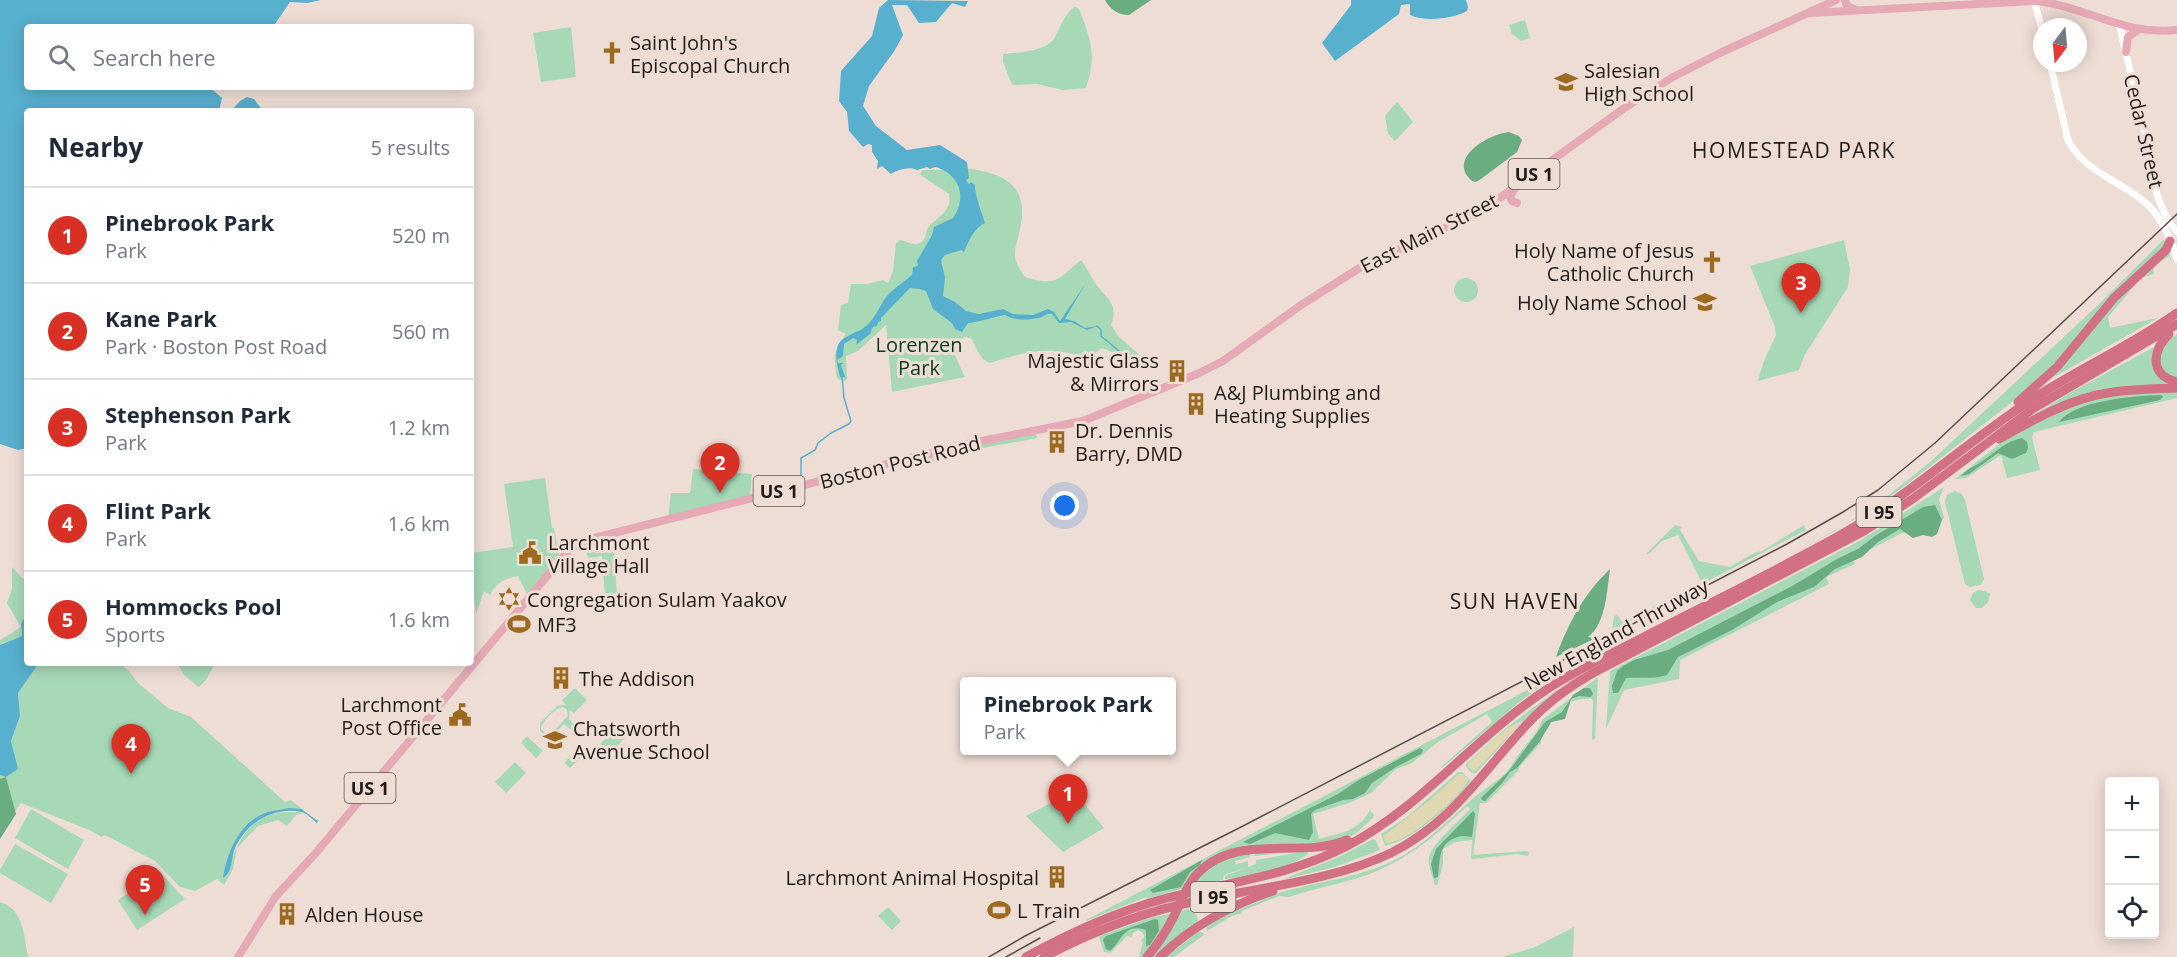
<!DOCTYPE html>
<meta charset="utf-8">
<style>
body{margin:0;font-family:"Open Sans",sans-serif;background:#f2f2f3;color:#1f2937}
.controls{position:absolute;right:18px;bottom:18px;display:grid;overflow:hidden;border-radius:6px;box-shadow:0 3px 15px #0003}
.controls button{width:54px;height:54px;display:grid;place-items:center;padding:0;border:0;border-bottom:2px solid #e0e1e3;background:#fff;color:#1f2937;font:30px sans-serif}
.compass{position:absolute;left:2033px;top:18px;width:54px;height:54px;border-radius:50%;background:#fff;box-shadow:0 3px 15px #0003;rotate:196deg}
.you{position:absolute;left:1065px;top:506px;width:21px;height:21px;margin:-15px;border:4px solid #fff;border-radius:50%;background:#1a73e8;box-shadow:0 0 0 9px #1a73e833}
.badge{display:grid;place-items:center;width:39px;height:39px;border-radius:50%;background:#d93025;color:#fff;font-size:20px;font-weight:700}
.pin{position:absolute;translate:-50% -50px;filter:drop-shadow(0 2px 3px #0008)}
.pin::after{content:'';position:absolute;top:32px;width:21px;height:18px;background:inherit;clip-path:polygon(0 0,100% 0,50% 100%)}
.popup{position:absolute;left:960px;top:677px;width:216px;height:78px;box-sizing:border-box;display:grid;place-content:center;border-radius:6px;background:#fff;filter:drop-shadow(0 2px 4px #0005);font-size:20px;white-space:nowrap;color:#747a83}
.popup b{font-size:22px;color:#1f2937}
.popup::after{content:'';position:absolute;left:50%;top:100%;margin-left:-12px;border:12px solid transparent;border-top-color:#fff}
.list{margin:0;padding:0;list-style:none}
h2{display:flex;justify-content:space-between;align-items:center;height:78px;margin:0;padding:0 24px;font-size:26px}
h2 small{font-size:20px;font-weight:400;color:#747a83}
.list li{display:grid;grid-template-columns:39px 1fr auto;gap:18px;align-items:center;box-sizing:border-box;height:96px;padding:0 24px;border-top:2px solid #e0e1e3}
.list b{display:block;font-size:22px;white-space:nowrap}
.list p{margin:0;font-size:20px;white-space:nowrap;color:#747a83}
.list em{font-size:20px;font-style:normal;color:#747a83}
.icon{flex:none;width:33px;height:33px;fill:none;stroke:currentColor;stroke-width:2;stroke-linecap:round;stroke-linejoin:round}
.map{position:relative;flex:none;width:2177px;height:957px;overflow:hidden}
.search{position:absolute;background:#fff;box-shadow:0 3px 15px #0003;left:24px;top:24px;width:450px;height:66px;display:flex;align-items:center;gap:15px;box-sizing:border-box;padding:0 21px;border-radius:6px;color:#747a83;font-size:22px}
.panel{position:absolute;background:#fff;box-shadow:0 3px 15px #0003;left:24px;top:108px;width:450px;height:558px;border-radius:6px}
.map>svg:first-child{display:block}
.green{fill:#a7d9b7;fill-rule:evenodd}
.forest{fill:#69ad81}
.sand{fill:#e1d7b3}
.water{fill:#58b0cf}
.lines{fill:none;stroke-linecap:round;stroke-linejoin:round}
.stream{stroke:#58b0cf;stroke-width:1.5}
.secondary{stroke:#fff;stroke-width:7}
.primary{stroke:#e5aab5;stroke-width:8}
.highway{stroke:#d37184;stroke-width:9}
.rail{stroke:#584f4b;stroke-width:1.5}
.labels{text-anchor:middle;dominant-baseline:central;stroke-width:6;stroke-linejoin:round;paint-order:stroke}
.shield{fill:#eeddd5;stroke:#5f5651;stroke-width:1.5}
.shield-label{font-size:18px;font-weight:bold;fill:#221c19}
.poi-label{font-size:20px;fill:#221c19;stroke:#eeddd5;text-anchor:start}
.street-label{font-size:20px;fill:#221c19;stroke:#eeddd5}
.park-label{font-size:20px;fill:#0a4023;stroke:#eeddd5}
.neighbourhood-label{font-size:21px;letter-spacing:1.5px;fill:#221c19;stroke:#eeddd5}
</style>
<div class="map">
<svg width="2177" height="957" viewBox="0 0 2177 957">
<rect width="100%" height="100%" fill="#eeddd5"/>
<!-- green -->
<g class="green">
<path d="M1075,7L1079,9L1081,14C1092,43 1096,58 1086,88L1063,90L1037,84L1012,85L1003,62V54C1018,52 1044,52 1054,39C1061,28 1063,14 1075,7Z"/>
<path d="M1525,20L1530,38L1521,41L1512,34L1509,25Z"/>
<path d="M571,27L576,77L541,82L533,33Z"/>
<path d="M1397,102L1413,122L1395,141L1388,134L1385,116Z"/>
<path d="M970,169C1008,174 1029,188 1020,229C1019,237 1014,248 1015,256C1016,264 1020,270 1025,277C1057,287 1058,279 1081,260C1088,269 1093,281 1099,288C1110,301 1118,306 1111,325L1119,337L1144,359L1134,366C1122,361 1115,352 1102,348L1089,358C1048,346 1030,350 990,363C981,361 976,348 972,339L965,337L955,343L952,349L965,377L892,392L886,325L858,351L846,356L847,380L842,381L837,378C834,357 832,351 846,334L838,330L841,305L848,303L851,284H868L883,280L888,283L893,271L896,243L900,240C906,241 914,246 920,243C927,240 925,231 929,226C939,216 952,211 949,194L919,174L923,170Z"/>
<path d="M2164,239L2166,245L2035,384L1905,486L1869,511L1793,554L1835,531L1881,501L1929,463L2098,305Z"/>
<path d="M1844,240L1850,269L1848,287L1804,356L1799,370L1758,381L1763,363L1776,335L1775,327L1750,266Z"/>
<path d="M2169,252L2172,264L2169,256L2153,267L2154,274L2141,278L2108,317L2110,328L2158,318L2054,377L2053,375L2124,292Z"/>
<circle cx="1466" cy="290" r="12"/>
<path d="M2177,334V378C2162,375 2155,362 2162,347C2164,341 2172,338 2177,334Z"/>
<path d="M2156,346L2153,358L2177,385L2135,388L2029,419L2066,395Z"/>
<path d="M2177,391V398L2034,432L2032,437L2040,470L2007,478L2001,455L1966,478L1955,479L2003,441L2062,410L2106,396Z"/>
<path d="M1035,431L1037,438L972,450L919,465L917,456Z"/>
<path d="M693,469L752,474L750,497L668,519L671,493H690Z"/>
<path d="M545,478L552,528H554L560,560L529,598L518,576C504,579 497,582 490,595L484,591L476,614L471,573V553L513,547L504,484Z"/>
<path d="M1944,487L1939,499L1944,518L1942,520L1900,534L1852,559L1855,564L1826,577L1829,584L1680,660L1679,679L1624,690L1606,729L1610,671L1861,540Z"/>
<path d="M1955,491L1962,494L1965,500L1984,579L1981,585L1970,587L1965,584L1945,502L1947,495Z"/>
<path d="M1675,525L1682,527L1680,530L1699,561L1730,567L1754,553L1762,551L1804,525L1806,530L1612,631L1614,616L1617,615L1622,622L1702,583L1678,535L1662,541L1649,554H1646Z"/>
<path d="M613,534L617,596L605,597L602,556L588,558L583,542Z"/>
<path d="M12,567L23,579L27,577V612L21,624L22,636L0,645V640L21,627L7,603L12,589Z"/>
<path d="M1978,590L1987,592L1990,594L1988,602L1982,608H1976L1970,600L1973,593Z"/>
<path d="M39,663H119L128,670L138,683L168,708L191,717L285,802L291,800L312,817L300,809L266,812L254,819L228,857L227,863L230,871C234,840 255,811 289,812C296,812 301,811 307,815L302,813L296,815L287,826L278,820L258,826L237,848L233,869L224,885L217,879L195,891L180,887L155,861L105,835L102,837L89,830L21,803L14,813L6,777L0,779V775L6,777L17,769L11,741L20,716L18,693Z"/>
<path d="M177,663H215L206,680L199,687L184,675Z"/>
<path d="M1564,671L1522,700L1442,768L1441,767L1492,722L1487,714L1438,742L1412,763L1396,769L1371,793L1349,803L1313,814L1319,839C1340,833 1360,831 1370,810L1374,815L1373,818L1355,834L1341,841L1229,850L1184,888L1147,899L1146,897L1086,921V920Z"/>
<path d="M1598,677L1595,739L1592,740L1593,701L1591,698L1571,701L1565,719L1553,720L1541,739V743L1520,766L1518,771L1486,803H1480L1473,855L1527,851L1529,853L1528,856L1517,854L1473,859L1471,858L1472,840L1456,842L1443,849V864L1437,885H1435C1433,877 1427,865 1429,857C1432,843 1460,820 1470,809L1467,806C1440,832 1412,856 1377,871C1349,883 1318,887 1289,897L1279,896L1242,911V913L1232,916L1207,931L1206,925L1239,908C1248,908 1273,894 1285,891C1322,881 1360,877 1395,860C1424,845 1446,822 1470,801C1481,791 1495,783 1506,773C1511,767 1514,760 1519,754C1527,742 1538,734 1542,720Z"/>
<path d="M1561,687L1522,722L1476,773H1472L1466,767V764L1506,728Z"/>
<path d="M575,688L587,700L574,713L570,710L569,719L578,728L574,732L564,724L549,739L540,731V723L557,706L566,705L562,700ZM563,707L567,710L568,716L552,733H545L541,729C542,721 554,709 563,707Z"/>
<path d="M616,729L625,738L610,753L600,744Z"/>
<path d="M527,736L543,751L536,758L521,743Z"/>
<path d="M578,749L584,754L570,768L564,763Z"/>
<path d="M515,762L526,773L506,793L495,782Z"/>
<path d="M1458,772H1462L1471,781C1454,804 1413,840 1385,846L1381,834L1407,817Z"/>
<path d="M1070,793L1085,805L1104,828L1063,852L1026,816Z"/>
<path d="M31,809L84,840L68,869L15,838Z"/>
<path d="M1373,839L1376,841L1380,850L1335,867L1281,880L1341,856Z"/>
<path d="M15,844L68,874L51,903L0,873V870Z"/>
<path d="M1250,851L1279,853L1255,856L1254,853L1250,854V857L1235,861L1236,864L1248,861V867L1224,875L1223,880L1192,887L1194,882L1219,861Z"/>
<path d="M1307,851L1308,854C1290,868 1247,879 1225,879V876L1256,864V860Z"/>
<path d="M160,872L185,899L137,930L118,900Z"/>
<path d="M0,902C24,909 24,936 28,957H0Z"/>
<path d="M888,907L901,921L892,930L878,916Z"/>
<path d="M1188,909C1195,911 1199,916 1198,923L1157,957H1151L1180,911Z"/>
<path d="M1172,913L1160,936L1144,957H1139L1143,942L1141,941L1144,937L1143,933L1138,930L1133,933L1132,937L1127,936L1110,953L1104,952L1099,936L1147,919Z"/>
<path d="M1574,927L1573,957H1502L1533,948Z"/>
<path d="M1199,931L1205,934L1174,957H1166Z"/>
</g>
<!-- forest -->
<g class="forest">
<path d="M1105,0H1151L1129,15C1118,15 1110,9 1105,0Z"/>
<path d="M1509,132L1519,136L1522,140L1517,152L1481,179L1476,182L1472,181C1446,159 1488,134 1509,132Z"/>
<path d="M2161,395L2163,397L2160,400L2059,422C2075,400 2135,396 2161,395Z"/>
<path d="M2022,438L2027,442L2028,448L2026,453L2012,459L1998,453L1969,474L1961,476C1968,468 1976,466 1984,460C1997,451 2006,441 2022,438Z"/>
<path d="M1935,505L1942,520L1937,534L1932,537L1923,535L1913,538L1900,529L1878,542L1862,557L1835,569L1814,587L1777,602L1732,630L1678,657L1667,675C1651,680 1642,676 1626,678L1618,693H1613L1612,686L1617,671L1623,666L1634,660L1668,650L1794,585L1837,559L1858,549L1875,536L1923,507Z"/>
<path d="M1610,569C1607,590 1606,624 1588,637L1596,638L1556,657C1569,622 1583,595 1610,569Z"/>
<path d="M1584,688H1590L1593,694L1591,697L1579,696L1571,699L1565,719L1551,722L1540,741L1517,768L1510,772L1503,782L1485,801L1482,800L1481,798L1509,771L1545,722L1562,712L1573,695Z"/>
<path d="M1420,748L1423,750L1421,754L1396,767L1372,783L1365,793L1353,799L1343,800L1315,810L1311,814L1313,832L1309,840L1275,833L1250,844L1243,842L1338,794L1357,781Z"/>
<path d="M6,777L16,814L0,839V779Z"/>
<path d="M1473,811L1475,814L1472,837C1468,837 1463,835 1458,837C1438,842 1440,861 1438,877L1434,878L1431,864L1436,849Z"/>
<path d="M1202,860L1200,865L1190,872L1181,887L1153,893L1150,890Z"/>
<path d="M1155,919L1158,920L1159,931L1150,945L1146,946V930C1123,923 1123,940 1110,951L1106,949L1103,940L1106,936Z"/>
</g>
<!-- sand -->
<g class="sand">
<path d="M1523,721L1474,772L1468,767L1467,765C1480,753 1508,723 1523,721Z"/>
<path d="M1459,774H1462L1469,779C1461,797 1406,844 1386,843L1383,836L1385,835L1431,799Z"/>
</g>
<!-- water -->
<g class="water">
<path d="M0,0H321L307,3L290,2L273,27H27V87H209L222,98L219,111H27V448L18,450L0,444Z"/>
<path d="M888,0L968,1L965,7L952,3L936,22L919,23L907,5H892L903,35L895,50L869,86L863,106L876,126L907,150L940,145L967,162L969,178L966,180L969,184L971,182L975,185C974,193 983,216 985,223C975,227 967,243 964,253L967,257L962,250L945,255L941,260L945,278L943,296L955,302L966,311L979,314L1003,309L1013,314L1033,315L1048,309L1054,312L1060,321L1086,283L1065,319L1074,321L1085,328L1098,326L1087,330L1071,322L1059,323L1052,314C1046,313 1046,316 1039,318C1029,320 1014,321 1005,315C992,317 981,322 968,323L962,332L955,329L952,323L933,309L926,291L919,289L910,288L881,318V321L878,322L877,326L873,327L870,334L856,345L857,340L853,338L844,344L843,356L837,360L838,363H843L841,365L845,377H840C838,367 835,359 837,349C839,336 856,334 865,327C876,318 879,306 887,296C895,287 904,282 912,275L913,267L918,266L917,261L932,235L934,227L953,218C966,199 961,179 943,170C937,167 936,166 930,169L927,167L917,170C909,166 898,170 891,174L882,166L877,169L878,161L872,152V145L868,144L863,147L849,131L847,112L839,101L841,71L872,36L879,8Z"/>
<path d="M1351,0H1466L1468,7L1467,11C1453,19 1424,22 1410,15V4L1401,5L1399,14L1335,61L1322,43L1351,5Z"/>
<path d="M247,97L254,99L263,111H231L240,101Z"/>
<path d="M27,612V663H39L18,693L20,716L11,741L18,769L6,777L0,775V645L22,636L21,624Z"/>
<path d="M289,808L301,809L318,821L317,823C312,819 307,813 301,812C274,806 246,823 235,848C231,859 233,872 223,878C227,853 239,823 265,813C272,810 281,810 289,808Z"/>
</g>
<g class="lines">
<!-- stream -->
<g class="stream">
<path d="M1097,326L1101,330V336L1132,362"/>
<path d="M801,479V458L815,450L818,443L831,433L849,424L851,421L844,398L842,376"/>
</g>
<!-- secondary -->
<g class="secondary">
<path d="M2034,0L2042,30"/>
<path d="M2120,26C2125,56 2135,86 2142,117C2150,155 2150,200 2177,232"/>
<path d="M2050,63L2068,140C2085,174 2124,181 2149,206C2162,219 2172,242 2177,259"/>
</g>
<!-- primary -->
<g class="primary">
<path d="M1845,0L1847,6L1856,10"/>
<path d="M1810,13L2035,1C2086,6 2123,36 2177,30"/>
<path d="M2126,52L2128,37L2138,30"/>
<path d="M1515,188L1510,197L1512,201L1517,203"/>
<path d="M238,957L276,896L315,854L568,551L582,541L598,537L962,445L1083,421L1197,374L1223,361L1301,305L1361,267L1483,210L1623,109L1673,77L1720,53L1836,0"/>
</g>
<!-- highway -->
<g class="highway">
<path d="M2169,334C2152,351 2149,375 2177,382"/>
<path d="M2018,402L2057,367L2114,298L2166,250L2170,241"/>
<path d="M1999,439C2033,420 2069,399 2107,393C2130,389 2154,389 2177,388"/>
<path d="M1026,957C1071,932 1118,911 1167,898C1229,882 1289,876 1347,846C1425,805 1478,733 1552,686C1580,668 1611,654 1640,639C1706,605 1772,573 1837,537C1905,499 1962,446 2028,402C2076,370 2129,347 2177,313"/>
<path d="M1044,957C1094,930 1146,911 1202,900C1262,887 1335,880 1391,853C1456,820 1483,770 1531,720C1549,701 1570,686 1593,673L1864,531L1914,498L2034,408L2177,324"/>
<path d="M1147,957C1157,945 1166,932 1173,918C1180,904 1186,886 1197,874C1238,831 1299,860 1347,840"/>
<path d="M1160,957C1192,926 1231,905 1273,891"/>
</g>
<!-- rail -->
<g class="rail">
<path d="M989,957L1025,936L1243,826L1787,544L1843,512L1878,490L1935,443L2177,214"/>
<path d="M1006,957L1040,938"/>
</g>
</g>
<!-- icons -->
<defs>
<g id="church-bare" transform="scale(1.8)"><path d="M-1.2-6h2.4v3.5h3.3v2.4h-3.3V6h-2.4V-.1h-3.3v-2.4h3.3Z" fill="#9c6a1f" stroke="#eeddd5" stroke-width="2.5" paint-order="stroke"/></g>
<g id="school-bare" transform="scale(1.8)"><path d="M0-5L7-2L0 1L-7-2ZM-4 1L0 2.5L4 1V4Q0 6-4 4Z" fill="#9c6a1f" stroke="#eeddd5" stroke-width="2.5" paint-order="stroke"/></g>
<g id="building-bare" transform="scale(1.8)"><path d="M-4-6H4V6H1V3H-1V6H-4ZM-2.5-4.3h1.7v1.8h-1.7ZM.8-4.3h1.7v1.8H.8ZM-2.5-1h1.7V.8h-1.7ZM.8-1h1.7V.8H.8Z" fill="#9c6a1f" stroke="#eeddd5" stroke-width="2.5" paint-order="stroke"/></g>
<g id="civic-bare" transform="scale(1.8)"><path d="M-.6-6.5H3V-4.5H.6V-3L4-1V1h2V6H-6V1h2V-1L-.6-3ZM-1.2 2.5V6h2.4V2.5Z" fill="#9c6a1f" stroke="#eeddd5" stroke-width="2.5" paint-order="stroke"/></g>
<g id="synagogue-bare" transform="scale(1.8)"><path d="M0-6.5L5.6 3.2H-5.6ZM0 6.5L5.6-3.2H-5.6Z" fill="#9c6a1f" stroke="#eeddd5" stroke-width="2.5" paint-order="stroke"/></g>
<g id="stadium-bare" transform="scale(1.8)"><path d="M0-5a6.5 5 0 1 0 0 10a6.5 5 0 1 0 0-10ZM-3.5-1.8h7v3.6h-7Z" fill="#9c6a1f" stroke="#eeddd5" stroke-width="2.5" paint-order="stroke"/></g>
</defs>
<g fill-rule="evenodd">
<use href="#church-bare" x="612" y="53"/>
<use href="#school-bare" x="1566" y="82"/>
<use href="#church-bare" x="1712" y="262"/>
<use href="#school-bare" x="1705" y="302"/>
<use href="#building-bare" x="1177" y="371"/>
<use href="#building-bare" x="1196" y="404"/>
<use href="#building-bare" x="1057" y="442"/>
<use href="#civic-bare" x="530" y="553"/>
<use href="#synagogue-bare" x="509" y="599"/>
<use href="#stadium-bare" x="519" y="624"/>
<use href="#building-bare" x="561" y="678"/>
<use href="#civic-bare" x="460" y="715"/>
<use href="#school-bare" x="555" y="740"/>
<use href="#building-bare" x="1057" y="877"/>
<use href="#stadium-bare" x="999" y="910"/>
<use href="#building-bare" x="287" y="914"/>
</g>
<g class="labels">
<!-- shield labels -->
<g class="shield">
<rect x="1508.5" y="159" width="51" height="30" rx="4.5"/>
<rect x="753.5" y="476" width="51" height="30" rx="4.5"/>
<rect x="1856.5" y="497" width="45" height="30" rx="4.5"/>
<rect x="344.5" y="773" width="51" height="30" rx="4.5"/>
<rect x="1190.5" y="882" width="45" height="30" rx="4.5"/>
</g>
<g class="shield-label">
<text x="1534" y="174">US 1</text>
<text x="779" y="491">US 1</text>
<text x="1879" y="512">I 95</text>
<text x="370" y="788">US 1</text>
<text x="1213" y="897">I 95</text>
</g>
<!-- poi labels -->
<g class="poi-label">
<text x="630" y="42">Saint John's<tspan x="630" dy="23">Episcopal Church</tspan></text>
<text x="1584" y="70">Salesian<tspan x="1584" dy="23">High School</tspan></text>
<text x="1694" y="250" text-anchor="end">Holy Name of Jesus<tspan x="1694" dy="23">Catholic Church</tspan></text>
<text x="1687" y="302" text-anchor="end">Holy Name School</text>
<text x="1159" y="360" text-anchor="end">Majestic Glass<tspan x="1159" dy="23">&amp; Mirrors</tspan></text>
<text x="1214" y="392">A&amp;J Plumbing and<tspan x="1214" dy="23">Heating Supplies</tspan></text>
<text x="1075" y="430">Dr. Dennis<tspan x="1075" dy="23">Barry, DMD</tspan></text>
<text x="548" y="542">Larchmont<tspan x="548" dy="23">Village Hall</tspan></text>
<text x="527" y="599">Congregation Sulam Yaakov</text>
<text x="537" y="624">MF3</text>
<text x="579" y="678">The Addison</text>
<text x="442" y="704" text-anchor="end">Larchmont<tspan x="442" dy="23">Post Office</tspan></text>
<text x="573" y="728">Chatsworth<tspan x="573" dy="23">Avenue School</tspan></text>
<text x="1039" y="877" text-anchor="end">Larchmont Animal Hospital</text>
<text x="1017" y="910">L Train</text>
<text x="305" y="914">Alden House</text>
</g>
<!-- street labels -->
<g class="street-label">
<text transform="translate(2144 131) rotate(77)">Cedar Street</text>
<text transform="translate(1429 233) rotate(-27)">East Main Street</text>
<text transform="translate(900 462) rotate(-14)">Boston Post Road</text>
<text transform="translate(1616 634) rotate(-29)">New England Thruway</text>
</g>
<!-- park labels -->
<g class="park-label">
<text x="919" y="344">Lorenzen<tspan x="919" dy="23">Park</tspan></text>
</g>
<!-- neighbourhood labels -->
<g class="neighbourhood-label">
<text x="1794" y="150">HOMESTEAD PARK</text>
<text x="1515" y="601">SUN HAVEN</text>
</g>
</g>
</svg>
<div class="controls">
<button>+</button>
<button>−</button>
<button><svg class="icon" aria-label="locate" viewBox="0 0 24 24"><circle cx="12" cy="12" r="6"/><path d="M12 2v4M12 18v4M2 12h4M18 12h4"/></svg></button>
</div>
<svg class="compass" viewBox="-18 -18 36 36"><path d="M0-13l5 13h-10z" fill="#e53935"/><path d="M0 13l5-13h-10z" fill="#747a83"/></svg>
<div class="you"></div>
<div class="pin badge" style="left:1068px;top:824px">1</div>
<div class="popup"><b>Pinebrook Park</b>Park</div>
<div class="pin badge" style="left:720px;top:493px">2</div>
<div class="pin badge" style="left:1801px;top:313px">3</div>
<div class="pin badge" style="left:131px;top:774px">4</div>
<div class="pin badge" style="left:145px;top:915px">5</div>
<div class="search"><svg class="icon" aria-label="search" viewBox="0 0 24 24"><circle cx="10" cy="10" r="6"/><path d="M15 15l6 6"/></svg>Search here</div>
<section class="panel">
<h2>Nearby<small>5 results</small></h2>
<ul class="list">
<li><span class="badge">1</span><div><b>Pinebrook Park</b><p>Park</p></div><em>520 m</em></li>
<li><span class="badge">2</span><div><b>Kane Park</b><p>Park · Boston Post Road</p></div><em>560 m</em></li>
<li><span class="badge">3</span><div><b>Stephenson Park</b><p>Park</p></div><em>1.2 km</em></li>
<li><span class="badge">4</span><div><b>Flint Park</b><p>Park</p></div><em>1.6 km</em></li>
<li><span class="badge">5</span><div><b>Hommocks Pool</b><p>Sports</p></div><em>1.6 km</em></li>
</ul>
</section>
</div>
